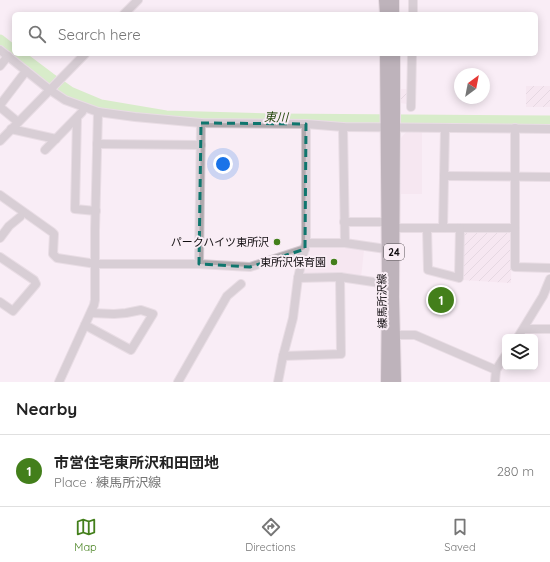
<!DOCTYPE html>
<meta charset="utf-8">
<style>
body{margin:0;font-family:Quicksand,"Noto Sans JP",sans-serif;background:#f2f2f2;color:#222}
.controls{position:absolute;right:12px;bottom:12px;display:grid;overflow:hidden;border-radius:6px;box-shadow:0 2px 10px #0003}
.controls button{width:36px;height:36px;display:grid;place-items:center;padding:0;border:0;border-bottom:1px solid #e0e0e0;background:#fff;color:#222;font:20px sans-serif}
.compass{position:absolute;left:454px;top:68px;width:36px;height:36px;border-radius:50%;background:#fff;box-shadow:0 2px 10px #0003;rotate:32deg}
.you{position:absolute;left:223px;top:164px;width:14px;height:14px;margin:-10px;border:3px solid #fff;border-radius:50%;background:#1a73e8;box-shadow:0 0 0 6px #1a73e833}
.badge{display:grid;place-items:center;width:26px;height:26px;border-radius:50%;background:#437f1b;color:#fff;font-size:13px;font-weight:700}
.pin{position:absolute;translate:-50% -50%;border:2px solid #fff;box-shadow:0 1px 4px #0006}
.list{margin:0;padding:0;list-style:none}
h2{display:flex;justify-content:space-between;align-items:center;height:52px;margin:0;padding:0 16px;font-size:17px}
h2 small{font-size:13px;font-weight:400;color:#767676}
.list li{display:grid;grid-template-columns:26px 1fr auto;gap:12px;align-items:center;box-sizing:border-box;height:72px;padding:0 16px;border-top:1px solid #e0e0e0}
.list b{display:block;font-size:15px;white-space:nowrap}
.list p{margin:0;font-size:13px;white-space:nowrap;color:#767676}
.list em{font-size:13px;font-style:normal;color:#767676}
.icon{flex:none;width:22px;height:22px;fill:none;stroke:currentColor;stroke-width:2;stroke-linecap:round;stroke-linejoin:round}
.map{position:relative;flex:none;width:550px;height:382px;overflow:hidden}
.search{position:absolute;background:#fff;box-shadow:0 2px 10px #0003;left:12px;right:12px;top:12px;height:44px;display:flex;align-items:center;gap:10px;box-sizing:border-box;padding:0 14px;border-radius:6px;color:#767676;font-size:15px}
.sheet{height:124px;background:#fff}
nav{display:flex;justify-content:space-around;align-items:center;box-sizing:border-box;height:56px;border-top:1px solid #e0e0e0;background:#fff;font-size:11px;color:#767676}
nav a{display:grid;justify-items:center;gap:2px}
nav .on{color:#437f1b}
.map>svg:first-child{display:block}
.built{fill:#f2dfec}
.industrial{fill:url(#industrial-furrows)}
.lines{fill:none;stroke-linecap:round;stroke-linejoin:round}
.river{stroke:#b0ea94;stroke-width:11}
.minor-casing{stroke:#d4c9d0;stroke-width:10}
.major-casing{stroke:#d4c9d0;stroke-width:12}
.minor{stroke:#afa9ad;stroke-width:8}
.major{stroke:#776e74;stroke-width:10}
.marked{fill:none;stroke:#0f766e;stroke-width:3;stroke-dasharray:8 5;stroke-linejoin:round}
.poi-dot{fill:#437f1b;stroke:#f9edf5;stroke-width:1.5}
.labels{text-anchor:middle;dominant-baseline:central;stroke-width:4;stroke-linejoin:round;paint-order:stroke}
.shield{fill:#f9edf5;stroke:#575055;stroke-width:1}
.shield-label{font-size:10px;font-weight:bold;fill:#110d10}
.poi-label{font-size:11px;fill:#110d10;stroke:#f9edf5;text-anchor:end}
.street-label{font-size:11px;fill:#110d10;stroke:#f9edf5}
.water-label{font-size:12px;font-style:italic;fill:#25490e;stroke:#f9edf5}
</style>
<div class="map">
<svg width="550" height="382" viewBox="0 0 550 382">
<defs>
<pattern id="industrial-furrows" width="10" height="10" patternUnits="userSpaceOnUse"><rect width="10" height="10" fill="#f2dfec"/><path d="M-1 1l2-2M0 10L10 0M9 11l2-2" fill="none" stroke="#cebec9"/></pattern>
</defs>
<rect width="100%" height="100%" fill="#f9edf5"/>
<!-- built -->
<g class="built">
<path d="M407,131L422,132V194H401V138Z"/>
<path d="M310,247H344L364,250L361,278L302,274Z"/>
</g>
<!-- industrial -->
<g class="industrial">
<rect x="526" y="86" width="24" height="21"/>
<path d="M400,89H409L407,104L400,103Z"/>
<path d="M462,231L512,232L511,283L462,280Z"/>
</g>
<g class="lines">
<!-- river -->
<g class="river">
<path d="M0,40L14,51"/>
<path d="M18,54L50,78L70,92L101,105L166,116L275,119L550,121"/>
</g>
<!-- minor casing -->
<g class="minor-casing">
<g id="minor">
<path d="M124,14L138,0"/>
<path d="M413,14V0"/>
<path d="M0,50L50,90L65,100L98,112L135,117L201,123L306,124L343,127L550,129"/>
<path d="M0,66L8,56"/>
<path d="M0,105L26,71"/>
<path d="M0,107L18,122"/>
<path d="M411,107L412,54"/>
<path d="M77,118L75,209L96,211"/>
<path d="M343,127L345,243"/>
<path d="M515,128V267L550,268"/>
<path d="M11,129L56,139"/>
<path d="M0,141L85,54"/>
<path d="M97,144L201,145"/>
<path d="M45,150L82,112L84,108"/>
<path d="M444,176L550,177"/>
<path d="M0,195L52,232L54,234L53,254L57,258L96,264H199L250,267L305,249"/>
<path d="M344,222H386"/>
<path d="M394,228H515"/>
<path d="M427,228L428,270L459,278L460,228"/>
<path d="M443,228L445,128"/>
<path d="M0,238L9,226L20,217"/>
<path d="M306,243H345L386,249"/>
<path d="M0,257L34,280L36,284L13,311L0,302"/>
<path d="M199,264L201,123"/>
<path d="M298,278L340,277L387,284"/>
<path d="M85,325L131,350L153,314L141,310L126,313L114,314L91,313"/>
<path d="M524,329H550"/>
<path d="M395,335H415L496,370"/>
<path d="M518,337L543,296L550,279"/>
<path d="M283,356L341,354L340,277"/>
<path d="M59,382L94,305L95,300V230L98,112"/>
<path d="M178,382L227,296L241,284"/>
<path d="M278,382L283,356L293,318L298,278L306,243V124"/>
<path d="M495,382L496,370L505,356"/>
</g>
</g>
<!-- major casing -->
<g class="major-casing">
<g id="major">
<path d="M384,0L385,14"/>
<path d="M394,0V14"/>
<path d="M385,54L387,284L386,382"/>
<path d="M395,54V128L394,297L396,382"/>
</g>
</g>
<!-- minor -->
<use href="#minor" class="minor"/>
<!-- major -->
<use href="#major" class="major"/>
</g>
<!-- marked area -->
<path d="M0 0H550V382H0ZM201,123L306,124L305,249L250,267L199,264Z" fill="#f9edf5" fill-opacity=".55" fill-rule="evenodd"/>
<path class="marked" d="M201,123L306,124L305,249L250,267L199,264Z"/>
<!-- markers -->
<g class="poi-dot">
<circle cx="277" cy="242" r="4"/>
<circle cx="334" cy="262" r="4"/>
</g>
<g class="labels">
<!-- shield labels -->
<rect class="shield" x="384" y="244" width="20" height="16" rx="3"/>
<g class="shield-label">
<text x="394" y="252">24</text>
</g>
<!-- poi labels -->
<g class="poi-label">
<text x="269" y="242">パークハイツ東所沢</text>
<text x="326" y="262">東所沢保育園</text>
</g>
<!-- street labels -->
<g class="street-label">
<text transform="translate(382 301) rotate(-91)">練馬所沢線</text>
</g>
<!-- water labels -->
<g class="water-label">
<text transform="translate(276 117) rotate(1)">東川</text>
</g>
</g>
</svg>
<div class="controls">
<button><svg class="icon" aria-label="layers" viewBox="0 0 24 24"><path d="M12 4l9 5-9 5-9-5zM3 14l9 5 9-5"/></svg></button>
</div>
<svg class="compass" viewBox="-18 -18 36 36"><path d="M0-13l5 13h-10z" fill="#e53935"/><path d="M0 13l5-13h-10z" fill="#767676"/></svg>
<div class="you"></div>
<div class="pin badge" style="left:441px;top:300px">1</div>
<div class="search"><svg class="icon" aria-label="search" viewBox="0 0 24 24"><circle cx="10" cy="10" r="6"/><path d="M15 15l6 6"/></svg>Search here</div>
</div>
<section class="sheet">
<h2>Nearby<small></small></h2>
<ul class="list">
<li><span class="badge">1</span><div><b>市営住宅東所沢和田団地</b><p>Place · 練馬所沢線</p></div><em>280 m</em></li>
</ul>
</section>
<nav>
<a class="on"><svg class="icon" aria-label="map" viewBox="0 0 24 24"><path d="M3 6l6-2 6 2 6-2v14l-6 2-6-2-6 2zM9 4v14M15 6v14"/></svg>Map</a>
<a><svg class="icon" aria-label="directions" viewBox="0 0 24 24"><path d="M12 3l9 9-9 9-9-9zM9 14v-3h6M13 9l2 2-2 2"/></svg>Directions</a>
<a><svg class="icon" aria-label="saved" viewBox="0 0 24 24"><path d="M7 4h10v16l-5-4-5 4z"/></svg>Saved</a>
</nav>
